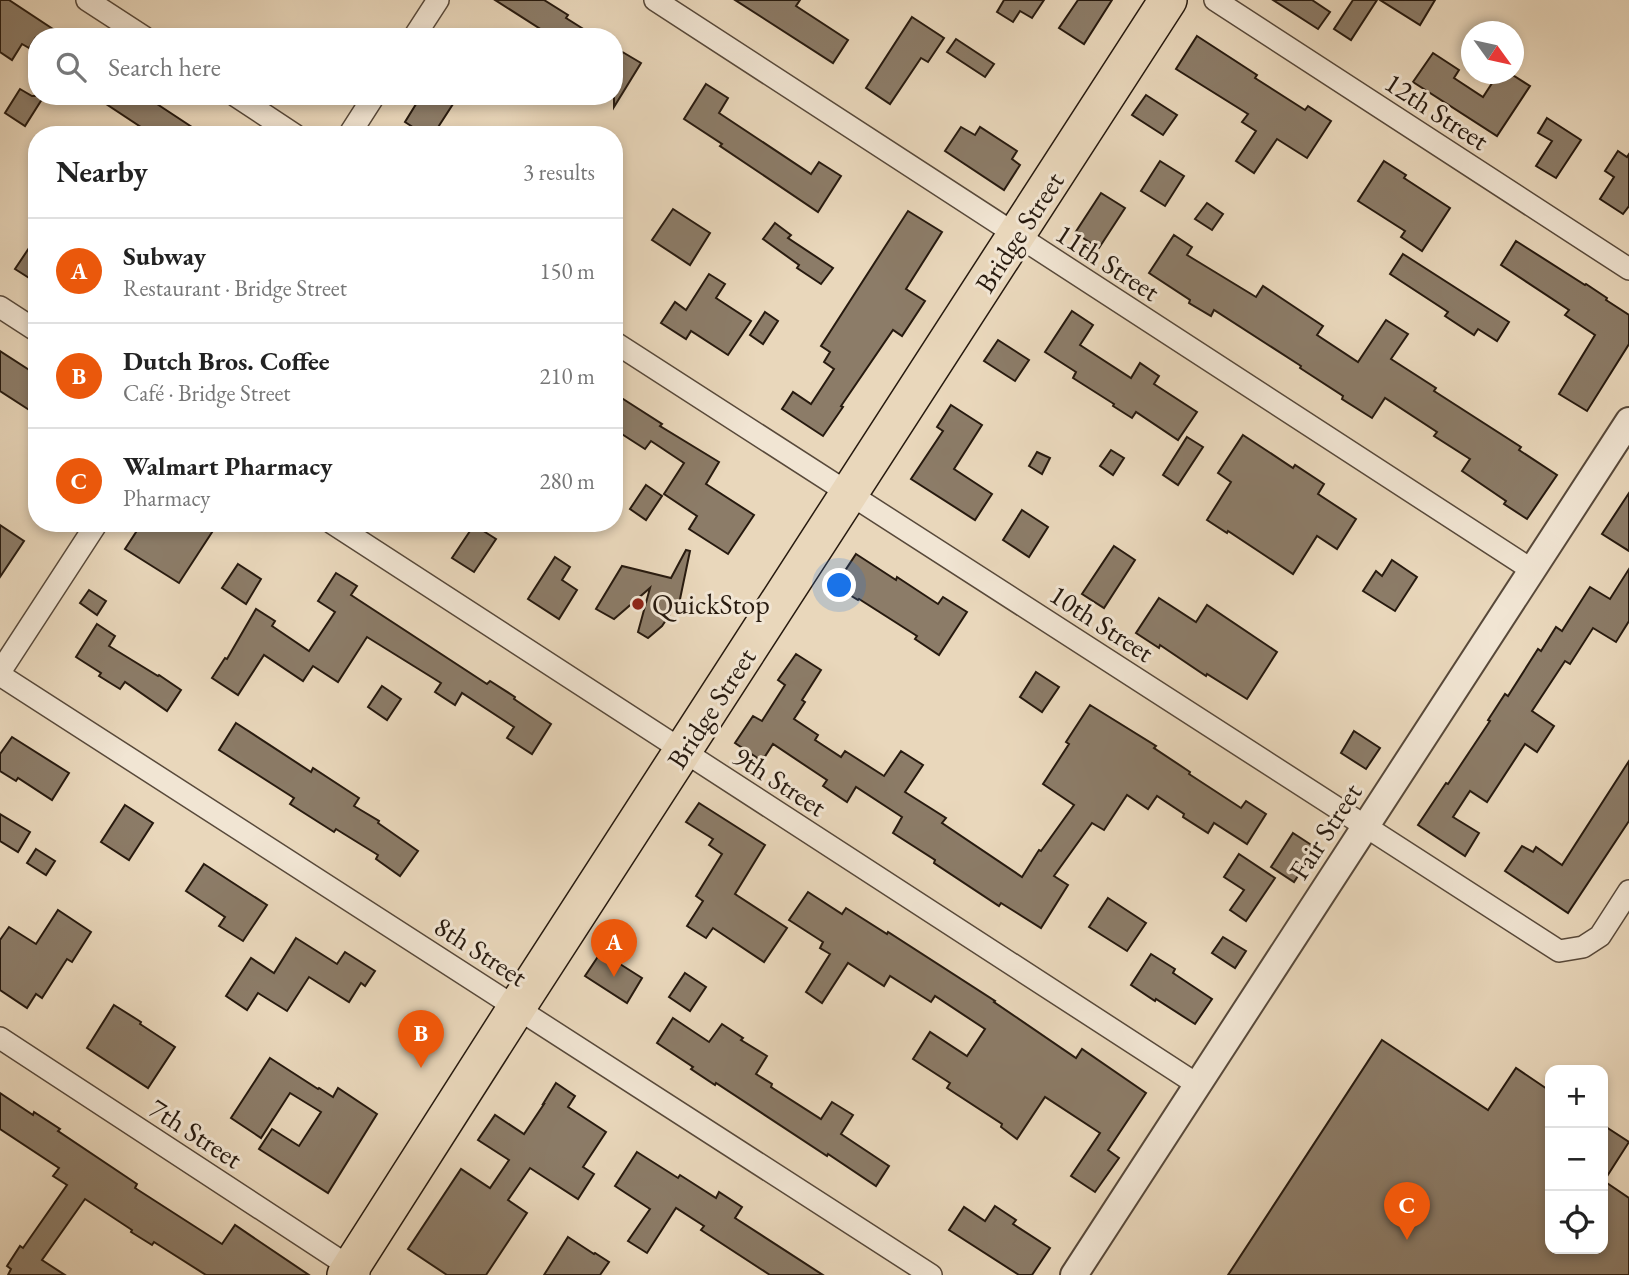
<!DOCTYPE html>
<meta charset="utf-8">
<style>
body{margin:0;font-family:"EB Garamond",serif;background:#f2f2f2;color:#222}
.controls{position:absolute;right:21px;bottom:21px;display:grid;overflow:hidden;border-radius:14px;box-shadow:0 4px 10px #0003}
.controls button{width:63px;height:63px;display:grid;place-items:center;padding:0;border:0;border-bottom:2px solid #e0e0e0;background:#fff;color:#222;font:35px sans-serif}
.compass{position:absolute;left:1461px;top:21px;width:63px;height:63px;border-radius:50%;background:#fff;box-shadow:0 4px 10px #0003;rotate:123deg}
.you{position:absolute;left:840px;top:586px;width:24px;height:24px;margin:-18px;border:5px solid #fff;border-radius:50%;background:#1a73e8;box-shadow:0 0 0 10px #1a73e833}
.badge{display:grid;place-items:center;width:46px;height:46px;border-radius:50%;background:#ea580c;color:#fff;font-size:23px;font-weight:700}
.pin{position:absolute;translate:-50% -58px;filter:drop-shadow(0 2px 4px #0008)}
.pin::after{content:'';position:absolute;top:37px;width:24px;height:21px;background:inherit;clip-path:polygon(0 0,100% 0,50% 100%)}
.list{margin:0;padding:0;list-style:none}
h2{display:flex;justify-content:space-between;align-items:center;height:91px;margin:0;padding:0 28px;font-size:30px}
h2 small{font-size:23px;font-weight:400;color:#767676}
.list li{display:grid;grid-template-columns:46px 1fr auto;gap:21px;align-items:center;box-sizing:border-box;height:105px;padding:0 28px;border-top:2px solid #e0e0e0}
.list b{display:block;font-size:26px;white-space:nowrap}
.list p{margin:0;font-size:23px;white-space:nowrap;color:#767676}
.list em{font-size:23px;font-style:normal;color:#767676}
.icon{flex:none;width:38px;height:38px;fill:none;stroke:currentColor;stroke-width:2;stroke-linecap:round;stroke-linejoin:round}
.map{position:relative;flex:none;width:1629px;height:1275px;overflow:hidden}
.search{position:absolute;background:#fff;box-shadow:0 4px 10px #0003;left:28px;top:28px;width:595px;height:77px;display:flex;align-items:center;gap:18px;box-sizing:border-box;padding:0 24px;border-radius:28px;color:#767676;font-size:26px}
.panel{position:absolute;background:#fff;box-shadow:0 4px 10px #0003;left:28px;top:126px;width:595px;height:406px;border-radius:28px}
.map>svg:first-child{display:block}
.building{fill:#8c7c68;stroke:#271a0f;stroke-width:2}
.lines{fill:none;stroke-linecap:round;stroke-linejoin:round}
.minor-casing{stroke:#58493a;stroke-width:24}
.tertiary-casing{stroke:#58493a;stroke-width:30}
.trunk-casing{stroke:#271a0f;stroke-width:40}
.minor{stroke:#f1e5d3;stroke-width:21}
.tertiary{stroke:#f1e5d3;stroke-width:26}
.trunk{stroke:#e9d7bb;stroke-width:37}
.poi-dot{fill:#8f2418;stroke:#f1e5d3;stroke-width:2.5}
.labels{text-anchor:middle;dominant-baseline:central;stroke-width:6;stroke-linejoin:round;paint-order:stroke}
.street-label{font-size:28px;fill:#271a0f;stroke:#f1e5d3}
.poi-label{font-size:28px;fill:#271a0f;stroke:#f1e5d3;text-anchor:start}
</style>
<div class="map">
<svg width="1629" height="1275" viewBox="0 0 1629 1275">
<rect width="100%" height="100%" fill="#e9d7bb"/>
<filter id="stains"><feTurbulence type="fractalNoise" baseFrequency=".00286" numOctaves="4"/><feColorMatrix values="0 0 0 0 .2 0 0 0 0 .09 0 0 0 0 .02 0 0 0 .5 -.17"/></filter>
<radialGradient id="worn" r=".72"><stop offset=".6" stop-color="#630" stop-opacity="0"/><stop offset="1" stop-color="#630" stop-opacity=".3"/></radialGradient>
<!-- building -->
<g class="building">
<path d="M0,0H9L65,37H36L29,48L22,44L12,60L0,52Z"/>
<path d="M495,0H544L568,15L566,18L596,37H553Z"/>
<path d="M735,0H800L796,6L848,40L833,63Z"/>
<path d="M1004,0H1044L1032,18L1020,11L1013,22L997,12Z"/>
<path d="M1078,0H1112L1084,44L1059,28Z"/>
<path d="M1273,0H1312L1330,12L1318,29Z"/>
<path d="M1353,0H1377L1351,40L1334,29Z"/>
<path d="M1380,0H1435L1420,25Z"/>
<path d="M912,17L944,38L928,62L921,58L890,104L866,88Z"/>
<path d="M1197,36L1257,75L1255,78L1305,110L1308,106L1331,121L1307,158L1277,139L1254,173L1236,161L1256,131L1242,122L1248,114L1176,69Z"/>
<path d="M956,39L994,64L985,77L947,52Z"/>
<path d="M614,47L641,63L614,107Z"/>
<path d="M1433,53L1459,70L1454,78L1483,97L1498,74H1511L1530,86L1497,136L1413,82Z"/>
<path d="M706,84L728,98L719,113L811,174L819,162L841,176L818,212L720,146L722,144L684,119Z"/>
<path d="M20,89L32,96H44L25,126L5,113Z"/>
<path d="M1146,95L1177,115L1163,135L1132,115Z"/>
<path d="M94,96H162L157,104L204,135H153Z"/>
<path d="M421,96H441L453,104L433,135H425L405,122Z"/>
<path d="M1547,118L1581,140L1556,178L1536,166L1552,141L1538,133Z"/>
<path d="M961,127L975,135L980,127L1017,151L1012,159L1020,165L1004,190L945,151Z"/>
<path d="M1618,151L1627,157L1629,154V206L1623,214L1600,199L1614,177L1605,171Z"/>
<path d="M1160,161L1184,176L1165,206L1141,191Z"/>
<path d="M1384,161L1406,175L1404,178L1450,208L1422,251L1401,237L1405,231L1358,201Z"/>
<path d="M1101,193L1125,208L1099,248L1075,233Z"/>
<path d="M1207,203L1223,214L1212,230L1195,219Z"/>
<path d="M673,209L710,233L690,265L652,240Z"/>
<path d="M908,211L942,232L906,289L925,301L902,336L893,330L841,406L843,407L823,436L782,409L793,392L811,404L834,369L824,362L830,352L821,346Z"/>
<path d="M775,223L791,235L788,238L833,268L821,284L797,268L799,265L763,239Z"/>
<path d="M1174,235L1192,247L1187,255L1256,297L1263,286L1323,326L1317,335L1358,362L1386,320L1408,334L1391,359L1436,388L1434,391L1521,447L1519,450L1557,475L1527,519L1504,504L1506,501L1462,471L1470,459L1434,436L1437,432L1385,398L1372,418L1342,399L1343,396L1300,368L1301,366L1214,310L1211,316L1189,303L1190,300L1149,273Z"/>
<path d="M37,236V283L15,269Z"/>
<path d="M1516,241L1585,285L1586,284L1607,298L1606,300L1629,315V344L1587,411L1559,394L1595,335L1565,315L1569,310L1501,265Z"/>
<path d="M1403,254L1509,322L1497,341L1478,329L1474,335L1445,316L1448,312L1390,274Z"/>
<path d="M709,274L725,284L716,298L751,321L728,355L691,331L686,339L661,323L675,302L686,310Z"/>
<path d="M1072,311L1093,325L1080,345L1131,378L1140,363L1159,376L1154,384L1197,412L1178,440L1136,412L1132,418L1113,406L1114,404L1073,378L1076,372L1045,352Z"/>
<path d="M765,312L778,321L763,344L750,335Z"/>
<path d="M998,340L1029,360L1015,381L984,361Z"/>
<path d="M0,351L37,375V415L0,391Z"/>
<path d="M620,397L662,424L660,426L719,462L706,484L754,515L728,554L689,529L697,516L664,494L684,463L651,441L645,449L614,429V406Z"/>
<path d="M951,405L982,425L954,469L992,494L975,520L911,479L943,431L937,427Z"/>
<path d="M1243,435L1293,468L1295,465L1324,484L1318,494L1356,519L1337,549L1317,536L1293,574L1228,531L1227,533L1207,520L1231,482L1218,473Z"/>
<path d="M1187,437L1203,447L1178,485L1163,475Z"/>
<path d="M1111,450L1124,458L1113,475L1100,466Z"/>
<path d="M1037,452L1050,458L1042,474L1029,466Z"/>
<path d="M646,485L662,496L646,520L630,509Z"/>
<path d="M1629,493V551L1602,534Z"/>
<path d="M1022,510L1048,527L1029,557L1003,540Z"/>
<path d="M142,523H218L179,583L125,549Z"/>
<path d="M0,525L24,541L0,577Z"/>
<path d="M474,525L496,539L474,572L452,558Z"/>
<path d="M1114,546L1135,560L1104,608L1082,594Z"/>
<path d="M686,550L690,551L680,599L662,626L648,638L638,632L650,588L614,619L596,609L622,566L671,578Z"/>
<path d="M856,554L896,580L897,577L938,604L943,597L967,612L939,655L915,639L917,636L859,599L858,600L835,586Z"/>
<path d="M555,557L570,567L562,580L577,590L559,619L528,599Z"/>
<path d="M1392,560L1417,577L1395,611L1363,591L1376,571L1382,576Z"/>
<path d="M238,564L261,579L246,604L222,588Z"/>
<path d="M1629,569V621L1616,642L1593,628L1570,664L1565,661L1532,711L1554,726L1537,752L1525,744L1487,802L1470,791L1453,817L1479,833L1465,856L1418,825L1446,783L1448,784L1490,721L1488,720L1505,694L1508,696L1538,649L1541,651L1556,627L1562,631L1590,587L1610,599Z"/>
<path d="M336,573L357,586L351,595L487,684L490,681L515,697L514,699L551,724L532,754L507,738L514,727L462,693L455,705L435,692L441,683L367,637L338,682L313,666L303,681L264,655L238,695L212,678L225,658L227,659L256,609L275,621L272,626L309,651L335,612L318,601Z"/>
<path d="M89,590L106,601L97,615L80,603Z"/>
<path d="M1159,598L1196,622L1207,605L1277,652L1247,699L1207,674L1206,676L1160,645L1159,648L1136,633Z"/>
<path d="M97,624L115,636L109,646L158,676L159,675L181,690L167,711L125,682L120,689L99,676L101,673L76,657Z"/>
<path d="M796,654L821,670L802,700L805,702L794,719L818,735L815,740L841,757L845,751L884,776L901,751L923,765L905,792L946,818L942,823L1022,877L1039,850L1041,851L1074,805L1043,784L1069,744L1066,742L1090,705L1156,746L1154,748L1190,772L1189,774L1241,808L1246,801L1266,814L1247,844L1214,823L1208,833L1183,817L1184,814L1157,796L1148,809L1127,795L1104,830L1092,823L1054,876L1068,885L1041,928L1001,903L999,906L934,863L935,860L893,833L902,817L856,787L847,802L823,786L827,780L773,744L762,761L735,743L753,716L762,721L785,685L778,680Z"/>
<path d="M1036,672L1059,687L1042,712L1020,697Z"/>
<path d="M382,686L401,699L387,720L368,707Z"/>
<path d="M236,723L311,772L313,768L359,798L354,806L379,821L378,823L418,851L400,876L376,859L378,855L336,829L334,832L290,804L294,798L219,750Z"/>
<path d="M1354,731L1380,748L1366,769L1341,753Z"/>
<path d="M12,737L69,773L52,800L18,778L16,781L0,771V754Z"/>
<path d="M1629,761V821L1568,913L1505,871L1522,846L1533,852L1536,847L1562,865Z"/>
<path d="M699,803L765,845L735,894L787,928L764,962L713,928L706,938L687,926L703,901L696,896L722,854L709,845L713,839L686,822Z"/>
<path d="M125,805L153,823L129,860L101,842Z"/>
<path d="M0,814L30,832L18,852L0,841Z"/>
<path d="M1293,833L1316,848L1294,882L1271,867Z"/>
<path d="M36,849L55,861L46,875L27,863Z"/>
<path d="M1239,854L1275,878L1246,921L1230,910L1244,890L1224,877Z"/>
<path d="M204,864L267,905L243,941L219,926L225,917L186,891Z"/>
<path d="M808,892L842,914L846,908L887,934L888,932L995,1001L994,1002L1076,1058L1082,1049L1146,1093L1108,1150L1119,1158L1095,1192L1071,1176L1100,1133L1045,1097L1017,1139L1001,1127L1002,1124L947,1088L950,1083L913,1059L930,1032L967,1056L985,1029L935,996L931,1002L890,976L884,986L848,963L822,1003L806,992L830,954L820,948L823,942L789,920Z"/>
<path d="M1108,898L1146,923L1127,951L1089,927Z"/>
<path d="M58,910L91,932L72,962L67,959L42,998L36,994L27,1008L0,990V940L9,927L36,944Z"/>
<path d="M1223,937L1246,951L1235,968L1212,953Z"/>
<path d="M296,938L337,964L345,952L375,971L365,986L361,983L349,1002L309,977L287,1011L258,993L247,1010L226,996L251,958L274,973Z"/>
<path d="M601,952L642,978L627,1003L585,976Z"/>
<path d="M1151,954L1175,969L1173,973L1212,999L1195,1024L1156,999L1155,1001L1131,985Z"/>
<path d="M685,973L706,987L690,1011L669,997Z"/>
<path d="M114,1005L141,1022L140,1024L175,1047L148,1088L87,1048Z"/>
<path d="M673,1018L709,1042L722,1024L743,1038L741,1040L767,1056L756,1074L772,1084L771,1087L821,1119L832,1102L853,1115L841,1134L889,1166L876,1186L828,1154L827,1156L716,1083L715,1085L691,1069L693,1067L657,1043Z"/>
<path d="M1382,1040L1488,1110L1516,1068L1550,1091V1249H1603V1125L1629,1142L1604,1181L1629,1198V1275H1228Z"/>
<path d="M270,1058L318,1089L319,1088L333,1097L338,1088L377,1114L328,1193L259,1149L272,1129L299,1146L321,1112L290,1093L261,1138L231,1118Z"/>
<path d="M556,1083L575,1096L568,1107L606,1132L583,1167L594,1174L578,1199L530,1168L508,1200L527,1213L486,1275H447L408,1249L461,1169L490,1188L509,1160L478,1140L495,1115L524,1134L544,1104H543Z"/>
<path d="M0,1093L33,1115L34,1112L60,1129L58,1131L137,1184L135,1188L222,1244L235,1225L309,1275H206L154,1242L152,1245L131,1232L132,1230L85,1199L42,1260L65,1275H8L11,1269L7,1266L20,1246L23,1248L67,1185L53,1176L59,1168L0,1129Z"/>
<path d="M637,1152L678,1178L680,1175L716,1198L719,1192L742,1207L735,1218L823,1275H770L701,1230L704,1226L676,1208L647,1253L628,1241L650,1209L615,1186Z"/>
<path d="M995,1206L1016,1220L1013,1224L1050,1248L1032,1275H1019L949,1230L964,1207L985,1221Z"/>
<path d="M568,1237L594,1254L595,1253L609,1262L600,1275H544Z"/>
</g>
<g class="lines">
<!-- minor casing -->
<g class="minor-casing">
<g id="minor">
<path d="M87,0L144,37"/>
<path d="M655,0L1532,570"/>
<path d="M1215,0L1629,269"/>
<path d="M414,37L438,0"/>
<path d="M236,96L295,135"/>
<path d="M349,135L374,96"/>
<path d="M0,307L37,331"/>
<path d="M614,342L1559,951L1583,947L1600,936L1629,891"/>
<path d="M332,523L1198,1085"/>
<path d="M0,672L97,523"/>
<path d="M0,675L931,1275"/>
<path d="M0,1038L359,1273"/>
</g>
</g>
<!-- tertiary casing -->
<g class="tertiary-casing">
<path id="tertiary" d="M1074,1275L1629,421"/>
</g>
<!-- trunk casing -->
<g class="trunk-casing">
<path id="trunk" d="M346,1275L517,1007L1168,0"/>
</g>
<!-- minor -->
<use href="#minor" class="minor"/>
<!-- tertiary -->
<use href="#tertiary" class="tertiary"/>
<!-- trunk -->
<use href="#trunk" class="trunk"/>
</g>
<!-- markers -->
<circle class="poi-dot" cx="638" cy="604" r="7"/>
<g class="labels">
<!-- street labels -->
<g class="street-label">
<text transform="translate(1437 111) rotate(33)">12th Street</text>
<text transform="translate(1019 232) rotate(-57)">Bridge Street</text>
<text transform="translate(1108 262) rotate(33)">11th Street</text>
<text transform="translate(1102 623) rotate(33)">10th Street</text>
<text transform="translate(711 708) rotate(-57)">Bridge Street</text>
<text transform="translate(780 781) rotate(33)">9th Street</text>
<text transform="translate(1325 831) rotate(-57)">Fair Street</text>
<text transform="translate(481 951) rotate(33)">8th Street</text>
<text transform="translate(196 1133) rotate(33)">7th Street</text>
</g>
<!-- poi labels -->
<g class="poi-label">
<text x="652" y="604">QuickStop</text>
</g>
</g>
<rect width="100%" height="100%" filter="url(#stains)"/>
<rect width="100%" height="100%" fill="url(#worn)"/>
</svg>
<div class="controls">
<button>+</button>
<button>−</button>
<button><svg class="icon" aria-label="locate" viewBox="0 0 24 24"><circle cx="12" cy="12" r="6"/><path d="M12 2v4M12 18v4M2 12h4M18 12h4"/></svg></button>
</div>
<svg class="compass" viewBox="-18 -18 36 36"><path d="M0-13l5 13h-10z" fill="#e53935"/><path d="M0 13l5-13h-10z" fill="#767676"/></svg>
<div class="you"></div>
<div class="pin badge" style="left:614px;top:977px">A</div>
<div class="pin badge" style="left:421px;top:1068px">B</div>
<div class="pin badge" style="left:1407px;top:1240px">C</div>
<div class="search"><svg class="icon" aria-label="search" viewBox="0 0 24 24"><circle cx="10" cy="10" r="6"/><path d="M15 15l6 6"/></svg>Search here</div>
<section class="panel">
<h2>Nearby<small>3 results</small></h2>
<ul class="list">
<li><span class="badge">A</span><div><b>Subway</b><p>Restaurant · Bridge Street</p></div><em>150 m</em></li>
<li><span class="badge">B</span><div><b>Dutch Bros. Coffee</b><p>Café · Bridge Street</p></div><em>210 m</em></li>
<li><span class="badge">C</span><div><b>Walmart Pharmacy</b><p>Pharmacy</p></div><em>280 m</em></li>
</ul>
</section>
</div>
